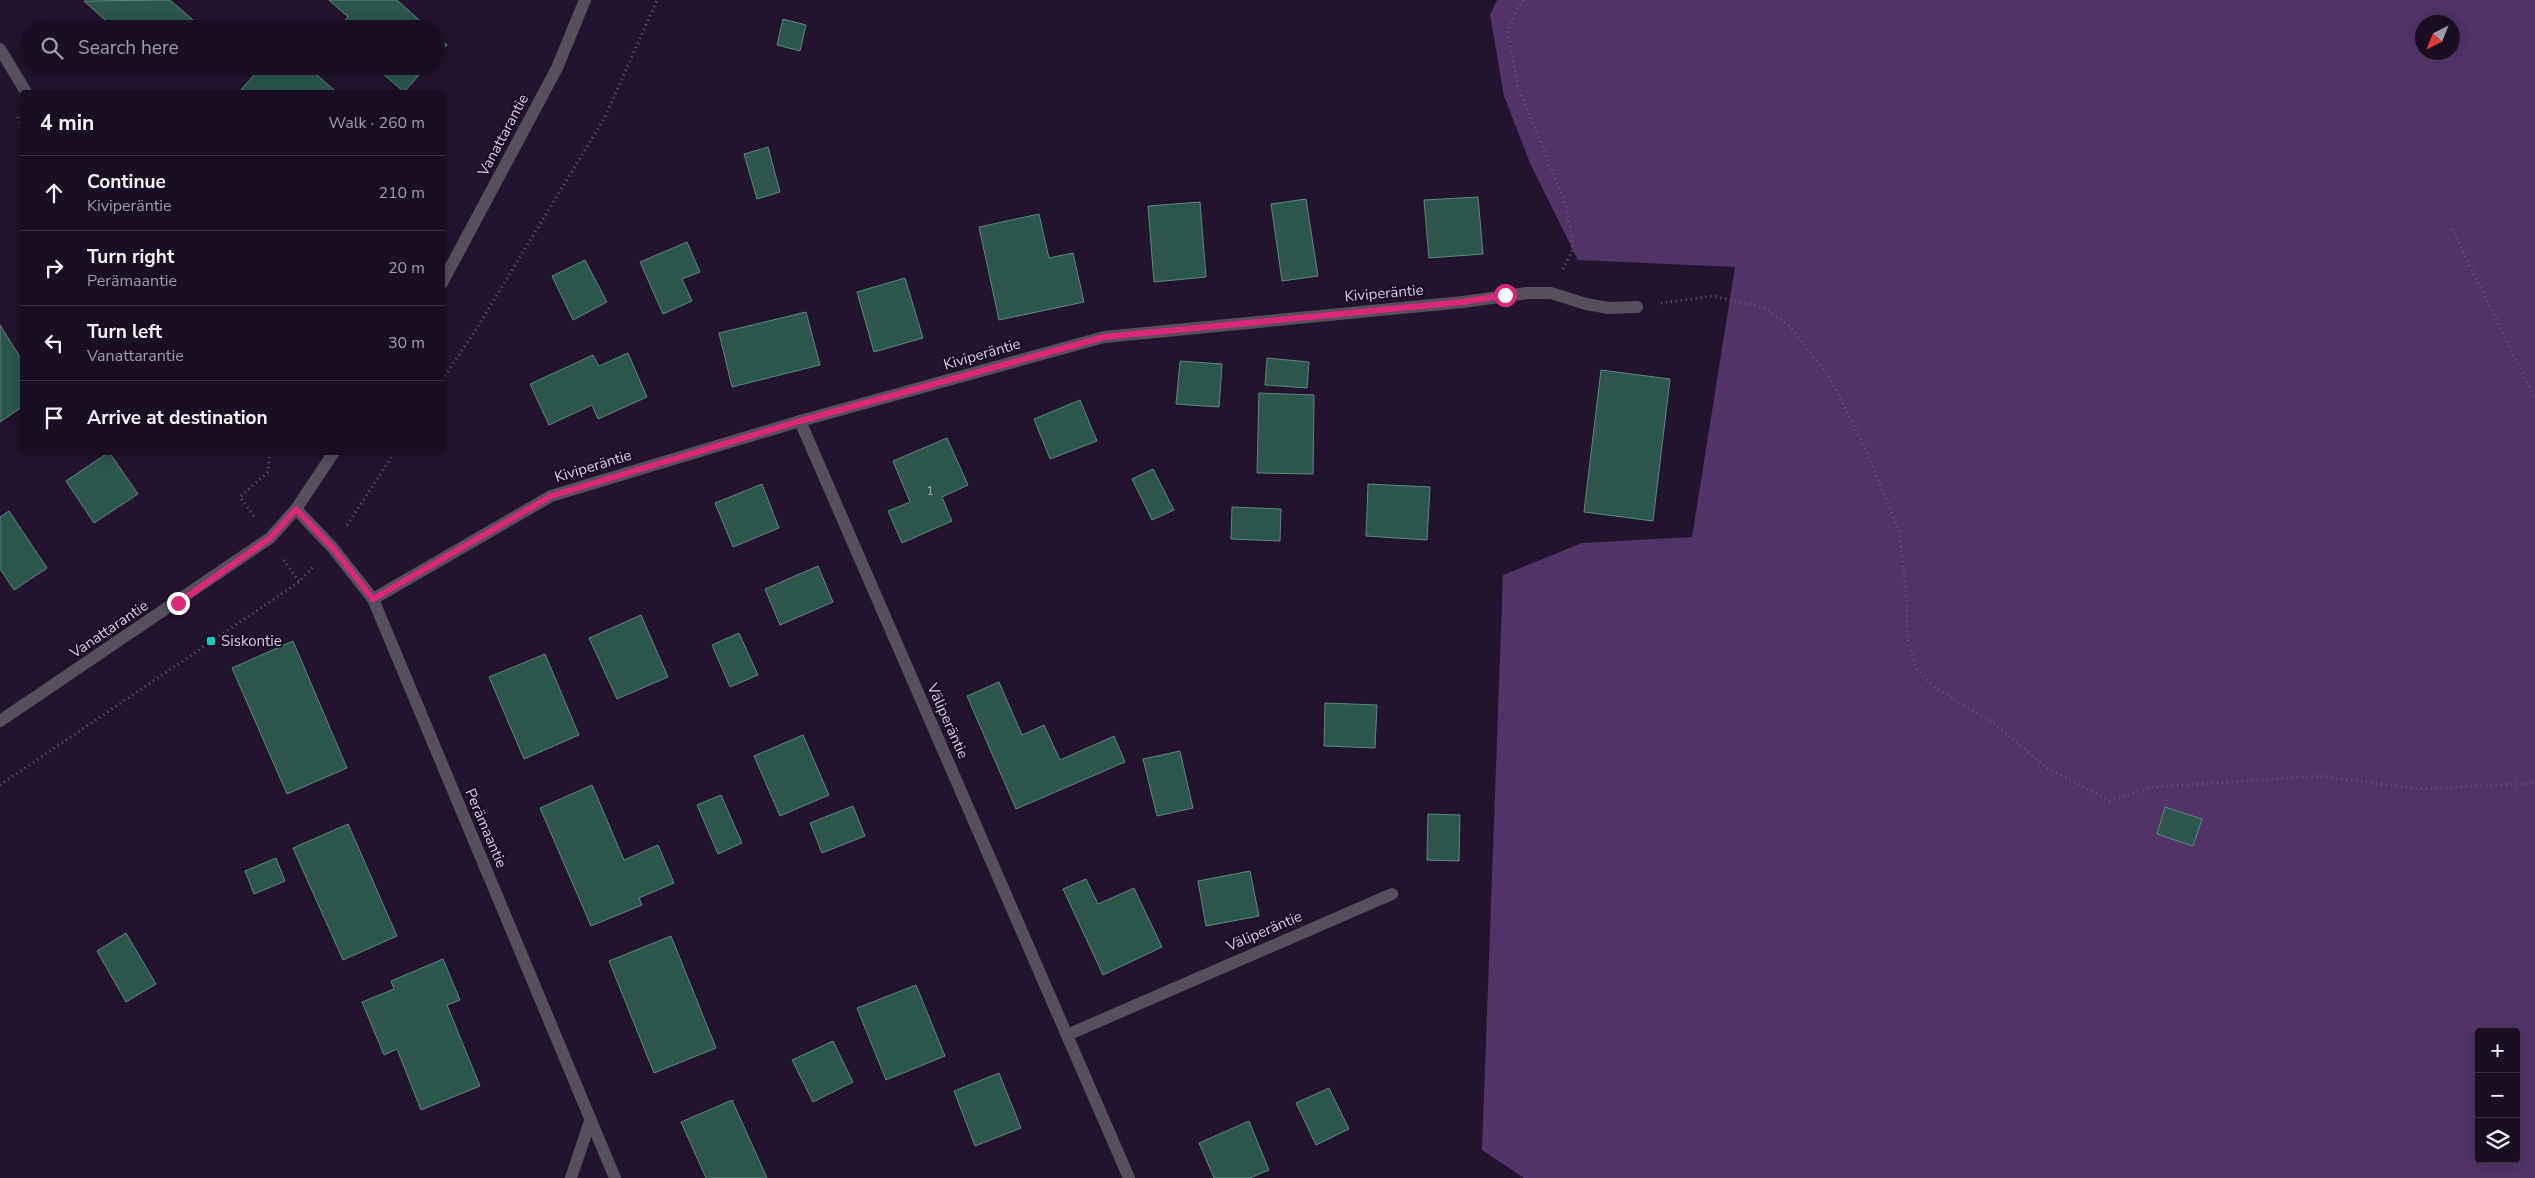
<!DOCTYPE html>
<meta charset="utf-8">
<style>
body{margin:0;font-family:"Nunito Sans",sans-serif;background:#23182a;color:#f1f3f6}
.controls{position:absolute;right:15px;bottom:15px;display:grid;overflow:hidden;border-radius:5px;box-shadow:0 2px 12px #0003}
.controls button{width:45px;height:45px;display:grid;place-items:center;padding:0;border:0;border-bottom:1px solid #382f40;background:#1a0f22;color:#f1f3f6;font:25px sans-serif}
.compass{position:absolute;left:2415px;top:15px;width:45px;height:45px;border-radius:50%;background:#1a0f22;box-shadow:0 2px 12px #0003;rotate:223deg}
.stop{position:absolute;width:15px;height:15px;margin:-11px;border:4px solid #db2777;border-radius:50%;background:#fff}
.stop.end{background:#db2777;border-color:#fff;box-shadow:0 1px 5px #0008}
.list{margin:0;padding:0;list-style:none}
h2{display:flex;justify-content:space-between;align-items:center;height:65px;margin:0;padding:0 20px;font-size:21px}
h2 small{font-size:16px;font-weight:400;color:#9f9ca5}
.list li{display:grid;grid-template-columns:32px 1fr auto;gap:15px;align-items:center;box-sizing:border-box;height:75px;padding:0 20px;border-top:1px solid #382f40}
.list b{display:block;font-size:19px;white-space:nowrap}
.list p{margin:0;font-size:16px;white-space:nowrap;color:#9f9ca5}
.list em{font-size:16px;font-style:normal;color:#9f9ca5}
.icon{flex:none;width:28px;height:28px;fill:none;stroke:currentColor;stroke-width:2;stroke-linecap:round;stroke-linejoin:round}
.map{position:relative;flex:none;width:2535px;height:1178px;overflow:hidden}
.search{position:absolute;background:#1a0f22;box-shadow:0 2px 12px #0003;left:20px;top:20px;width:425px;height:55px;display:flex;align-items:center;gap:12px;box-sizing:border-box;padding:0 18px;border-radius:28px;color:#9f9ca5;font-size:19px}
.panel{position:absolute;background:#1a0f22;box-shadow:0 2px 12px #0003;left:20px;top:90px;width:425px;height:365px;border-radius:5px}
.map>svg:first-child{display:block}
.green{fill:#503566;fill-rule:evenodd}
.building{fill:#2d564c;stroke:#5e887d}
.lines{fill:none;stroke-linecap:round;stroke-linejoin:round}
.path{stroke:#65596f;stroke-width:3;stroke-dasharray:1 4;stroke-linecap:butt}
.service{stroke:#564f5c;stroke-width:12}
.minor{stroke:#564f5c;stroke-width:12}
.tertiary{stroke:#564f5c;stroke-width:12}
.route{stroke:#db2777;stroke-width:6}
.poi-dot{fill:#05d5b6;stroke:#190b23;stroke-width:2}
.labels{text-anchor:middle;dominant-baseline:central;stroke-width:4;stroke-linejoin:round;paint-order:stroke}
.number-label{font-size:12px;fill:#acafba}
.street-label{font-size:15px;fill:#d6cdde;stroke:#190b23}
.poi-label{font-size:15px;fill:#d6cdde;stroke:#190b23;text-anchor:start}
</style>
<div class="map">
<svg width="2535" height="1178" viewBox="0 0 2535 1178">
<rect width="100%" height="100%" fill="#22142d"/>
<!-- green -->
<path class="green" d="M1497,0H2535V1178H1524L1482,1150L1503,575L1582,543L1692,537L1735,267L1578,260L1530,163L1504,96L1490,15ZM2422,22H2452V52H2422ZM2479,1032H2516V1159H2479Z"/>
<!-- building -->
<g class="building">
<path d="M170,0L200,26L198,29H115L84,1Z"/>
<path d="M329,0H397L429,29H337L348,17Z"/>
<path d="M783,19L806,25L800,51L777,45Z"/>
<path d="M436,35L447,45L436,56Z"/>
<path d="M262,66H307L334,90L332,92H239Z"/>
<path d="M374,66H427L404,92Z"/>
<path d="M768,147L780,192L757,199L744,154Z"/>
<path d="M1478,197L1483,254L1429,258L1424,200Z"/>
<path d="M1306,199L1318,276L1282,281L1271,204Z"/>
<path d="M1200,202L1206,277L1154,282L1148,206Z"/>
<path d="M1039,214L1049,258L1073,253L1084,302L999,320L979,227Z"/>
<path d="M687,242L700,272L682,279L692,301L663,314L640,262Z"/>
<path d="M585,260L607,302L573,320L552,276Z"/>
<path d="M905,278L923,338L874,352L857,292Z"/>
<path d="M806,312L820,365L732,387L719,333Z"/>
<path d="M0,325L22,360V407L0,422Z"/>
<path d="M628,353L647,397L598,419L592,405L549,425L530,384L593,355L599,366Z"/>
<path d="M1267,358L1309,362L1307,388L1265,385Z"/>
<path d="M1180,361L1222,364L1219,407L1176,404Z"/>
<path d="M1601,370L1670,379L1653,521L1584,512Z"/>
<path d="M1259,393L1314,395L1313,474L1257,473Z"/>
<path d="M1080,400L1097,441L1050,459L1034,419Z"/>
<path d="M947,438L968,485L942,497L952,521L902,543L888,511L910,502L893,461Z"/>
<path d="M109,452L138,494L94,523L66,481Z"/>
<path d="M1153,469L1174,510L1152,520L1132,479Z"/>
<path d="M762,484L779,528L733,547L715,503Z"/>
<path d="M1368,484L1430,487L1427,540L1366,536Z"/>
<path d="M1232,507L1281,509L1280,541L1231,539Z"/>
<path d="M9,511L47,568L14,590L0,569V517Z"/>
<path d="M818,566L833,602L780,625L765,589Z"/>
<path d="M641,615L668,677L617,699L589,638Z"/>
<path d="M739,633L758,675L730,687L712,645Z"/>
<path d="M293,641L347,768L287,794L232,668Z"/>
<path d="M545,654L579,735L524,759L489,677Z"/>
<path d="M999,682L1022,735L1044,725L1060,760L1114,736L1125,762L1016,809L967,696Z"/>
<path d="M1325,703L1377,705L1375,748L1324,746Z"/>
<path d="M803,735L829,795L780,816L754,756Z"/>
<path d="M1180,751L1193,808L1157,816L1143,759Z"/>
<path d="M592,785L624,860L658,845L674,883L639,898L642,905L591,926L540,808Z"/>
<path d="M721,795L742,843L718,854L697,805Z"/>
<path d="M853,806L865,836L822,853L810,823Z"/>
<path d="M2165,807L2202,819L2193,846L2157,834Z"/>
<path d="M1428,814L1460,815L1459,861L1427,860Z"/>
<path d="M348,824L397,936L343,960L293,848Z"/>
<path d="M276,858L285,881L254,894L245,871Z"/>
<path d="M1250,871L1259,916L1206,926L1198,881Z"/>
<path d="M1086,879L1098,904L1134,888L1162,947L1103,975L1063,889Z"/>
<path d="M126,933L156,984L126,1002L97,951Z"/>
<path d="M671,936L716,1048L654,1073L609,961Z"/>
<path d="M443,959L460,1000L447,1005L480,1086L421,1110L397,1049L384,1055L362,1002L394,989L391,981Z"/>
<path d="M916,985L945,1056L886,1080L857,1008Z"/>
<path d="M833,1041L853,1082L813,1102L792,1060Z"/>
<path d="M999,1073L1021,1128L975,1146L954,1091Z"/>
<path d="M1329,1088L1349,1129L1316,1145L1296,1103Z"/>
<path d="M732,1100L767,1178H706L681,1122Z"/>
<path d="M1249,1121L1269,1170L1250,1178H1214L1199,1143Z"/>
</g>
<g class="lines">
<!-- path -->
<g class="path">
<path d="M1523,0L1518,7L1508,32L1518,86L1567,208L1573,250L1562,270"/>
<path d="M18,117L22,125"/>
<path d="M2452,229L2535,399"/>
<path d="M1661,303L1713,296L1765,308L1790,327L1829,376L1866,450L1899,531L1907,599V638L1916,669L1937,689L1994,723L2047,768L2110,801L2153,787L2320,776L2420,789L2535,783"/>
<path d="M442,380L477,328L605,117L657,0"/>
<path d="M254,516L240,497L268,472L270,452"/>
<path d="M347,525L395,452"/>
<path d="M284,560L299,582"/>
<path d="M0,785L299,582L313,567"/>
</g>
<!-- service -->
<path class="service" d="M571,1178L590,1121"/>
<!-- minor -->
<g class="minor">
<path d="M0,49L26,92"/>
<path d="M800,421L1129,1178"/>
<path d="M296,509L332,547L373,599L615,1178"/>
<path d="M373,599L551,496L800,421L1104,337L1463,302L1527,293H1551L1586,304L1609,308L1637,307"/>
<path d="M1067,1035L1392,894"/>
</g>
<!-- tertiary -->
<g class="tertiary">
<path d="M442,283L557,68L585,0"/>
<path d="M0,721L270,538L296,509L334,452"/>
</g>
</g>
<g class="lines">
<!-- route -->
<path class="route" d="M178,603L270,538L296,509L332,547L373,599L551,496L800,421L1104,337L1463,302L1505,295"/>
</g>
<!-- markers -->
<rect class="poi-dot" x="206" y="636" width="10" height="10" rx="2.5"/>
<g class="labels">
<!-- number labels -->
<g class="number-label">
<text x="930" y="491">1</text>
</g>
<!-- street labels -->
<g class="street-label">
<text transform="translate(503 135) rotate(-62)">Vanattarantie</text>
<text transform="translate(1384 293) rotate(-5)">Kiviperäntie</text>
<text transform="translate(982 354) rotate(-16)">Kiviperäntie</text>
<text transform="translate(593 466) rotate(-17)">Kiviperäntie</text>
<text transform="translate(109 629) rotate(-34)">Vanattarantie</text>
<text transform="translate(948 721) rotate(66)">Väliperäntie</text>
<text transform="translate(486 828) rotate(67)">Perämaantie</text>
<text transform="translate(1264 931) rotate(-23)">Väliperäntie</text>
</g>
<!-- poi labels -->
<g class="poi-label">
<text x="221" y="641">Siskontie</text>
</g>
</g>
</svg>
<div class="controls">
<button>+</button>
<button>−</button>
<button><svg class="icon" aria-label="layers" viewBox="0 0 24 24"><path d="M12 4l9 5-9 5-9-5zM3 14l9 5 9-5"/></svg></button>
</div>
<svg class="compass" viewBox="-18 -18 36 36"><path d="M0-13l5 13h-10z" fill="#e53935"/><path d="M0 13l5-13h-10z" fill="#9f9ca5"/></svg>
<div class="stop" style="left:1505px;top:295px"></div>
<div class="stop end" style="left:178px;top:603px"></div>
<div class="search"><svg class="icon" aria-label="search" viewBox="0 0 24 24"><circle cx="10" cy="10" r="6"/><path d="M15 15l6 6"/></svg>Search here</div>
<section class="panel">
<h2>4 min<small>Walk · 260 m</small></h2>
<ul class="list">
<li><svg class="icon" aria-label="ahead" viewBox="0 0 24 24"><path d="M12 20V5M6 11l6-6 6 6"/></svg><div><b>Continue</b><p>Kiviperäntie</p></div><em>210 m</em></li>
<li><svg class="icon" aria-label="right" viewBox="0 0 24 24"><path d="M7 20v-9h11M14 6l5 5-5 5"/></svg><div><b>Turn right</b><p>Perämaantie</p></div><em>20 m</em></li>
<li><svg class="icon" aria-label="left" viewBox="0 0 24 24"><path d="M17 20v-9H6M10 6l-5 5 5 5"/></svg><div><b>Turn left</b><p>Vanattarantie</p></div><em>30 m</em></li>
<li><svg class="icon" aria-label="arrive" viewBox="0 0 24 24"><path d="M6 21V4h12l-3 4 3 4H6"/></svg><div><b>Arrive at destination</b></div></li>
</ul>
</section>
</div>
